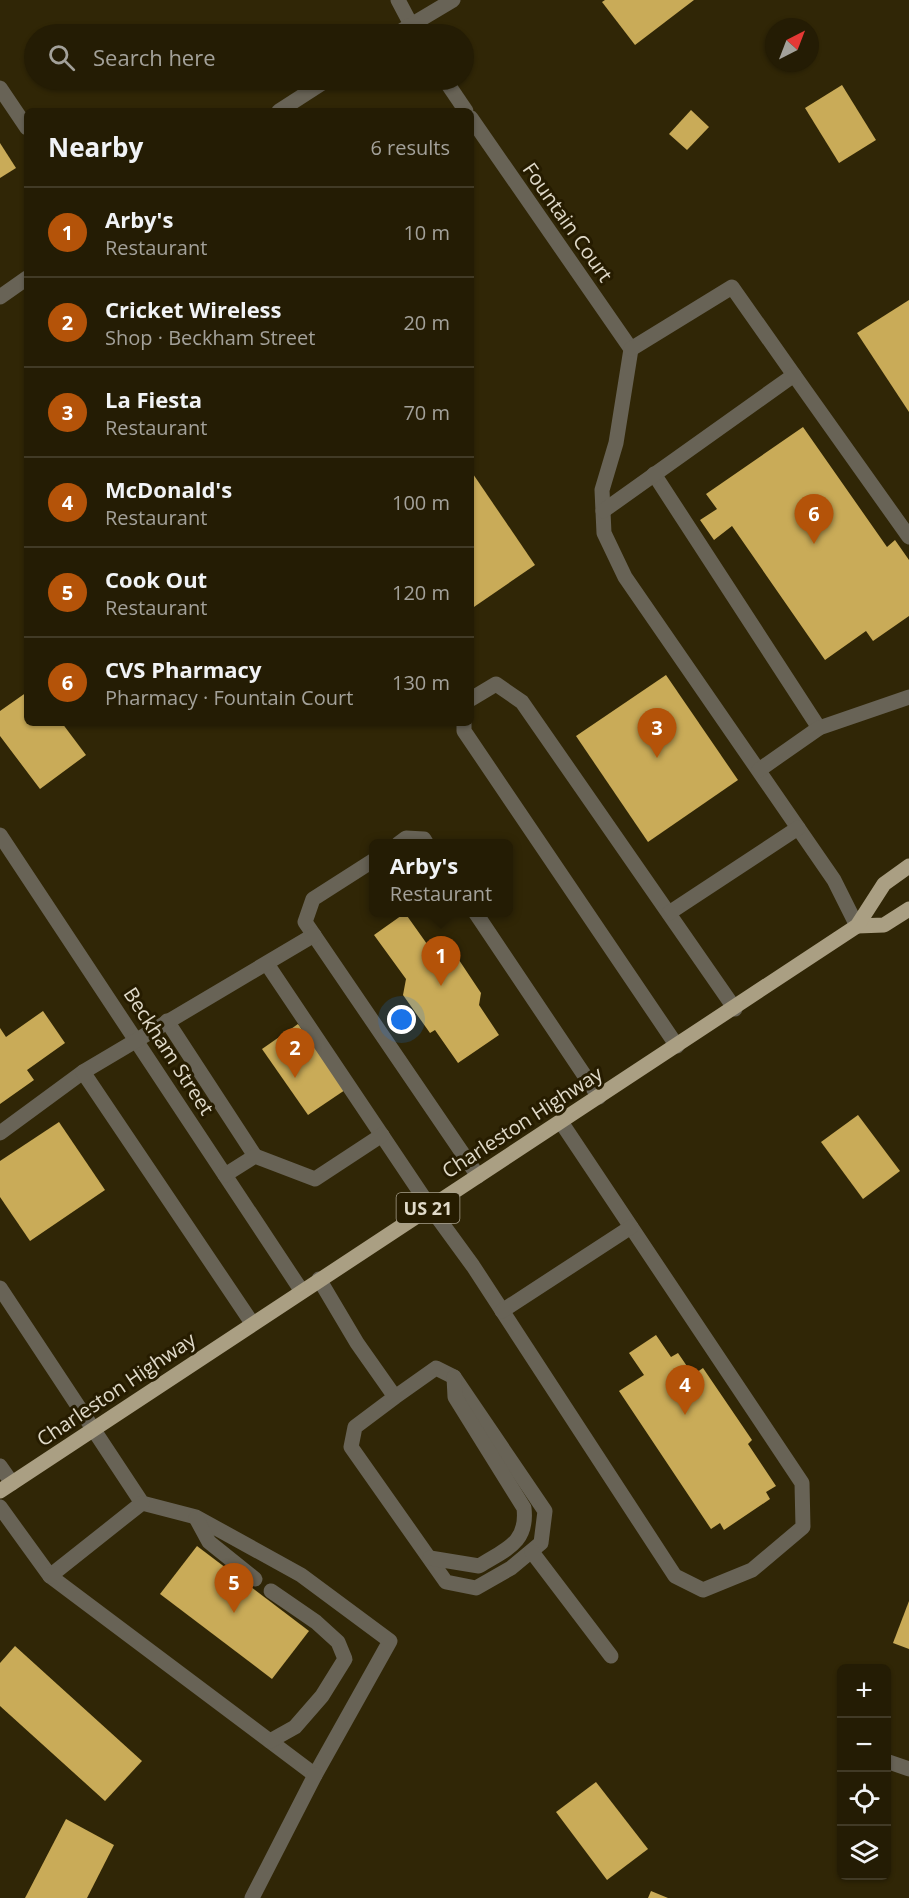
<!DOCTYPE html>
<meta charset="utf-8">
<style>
body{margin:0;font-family:"Open Sans",sans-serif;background:#2c250e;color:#f1f3f6}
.controls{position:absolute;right:18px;bottom:18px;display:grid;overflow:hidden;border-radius:9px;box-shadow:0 2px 4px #0004}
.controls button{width:54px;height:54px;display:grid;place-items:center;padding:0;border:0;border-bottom:2px solid #413a26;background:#241c04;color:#f1f3f6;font:30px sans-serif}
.compass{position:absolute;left:765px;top:18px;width:54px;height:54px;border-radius:50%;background:#241c04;box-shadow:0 2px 4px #0004;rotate:42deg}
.you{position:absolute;left:402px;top:1020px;width:21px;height:21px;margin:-15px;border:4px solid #fff;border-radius:50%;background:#1a73e8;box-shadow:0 0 0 9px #1a73e833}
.badge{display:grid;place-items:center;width:39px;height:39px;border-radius:50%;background:#b45309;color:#fff;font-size:20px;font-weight:700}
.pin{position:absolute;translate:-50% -50px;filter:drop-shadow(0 2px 3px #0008)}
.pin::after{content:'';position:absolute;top:32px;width:21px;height:18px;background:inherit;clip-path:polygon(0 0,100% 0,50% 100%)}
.popup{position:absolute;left:369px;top:839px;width:144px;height:78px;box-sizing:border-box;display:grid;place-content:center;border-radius:9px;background:#241c04;filter:drop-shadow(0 2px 4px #0005);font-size:20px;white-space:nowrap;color:#a3a19a}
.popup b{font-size:22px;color:#f1f3f6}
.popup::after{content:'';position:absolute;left:50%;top:100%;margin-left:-12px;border:12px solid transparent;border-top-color:#241c04}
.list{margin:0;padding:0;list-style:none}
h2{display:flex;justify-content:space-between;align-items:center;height:78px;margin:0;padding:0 24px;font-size:26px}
h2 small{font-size:20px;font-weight:400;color:#a3a19a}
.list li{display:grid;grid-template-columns:39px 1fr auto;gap:18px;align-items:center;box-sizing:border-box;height:90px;padding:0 24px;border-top:2px solid #413a26}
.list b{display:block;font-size:22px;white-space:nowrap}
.list p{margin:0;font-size:20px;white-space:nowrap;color:#a3a19a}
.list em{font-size:20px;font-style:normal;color:#a3a19a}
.icon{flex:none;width:33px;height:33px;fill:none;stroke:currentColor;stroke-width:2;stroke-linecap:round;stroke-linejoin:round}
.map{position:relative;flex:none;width:909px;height:1898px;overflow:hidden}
.search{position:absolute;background:#241c04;box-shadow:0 2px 4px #0004;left:24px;top:24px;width:450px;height:66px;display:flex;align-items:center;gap:15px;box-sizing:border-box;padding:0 21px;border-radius:33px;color:#a3a19a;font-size:22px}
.panel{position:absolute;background:#241c04;box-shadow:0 2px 4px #0004;left:24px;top:108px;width:450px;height:618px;border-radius:9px}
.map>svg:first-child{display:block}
.building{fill:#c9ab58}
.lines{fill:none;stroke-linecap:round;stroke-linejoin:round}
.minor{stroke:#686356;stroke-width:15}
.major{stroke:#aa9f83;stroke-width:15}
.labels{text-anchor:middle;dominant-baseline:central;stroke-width:6;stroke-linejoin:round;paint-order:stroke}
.shield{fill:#261c00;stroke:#a8a18d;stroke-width:1.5}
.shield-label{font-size:18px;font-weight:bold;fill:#e0dac9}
.street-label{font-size:20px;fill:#e0dac9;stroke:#261c00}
</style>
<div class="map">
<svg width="909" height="1898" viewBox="0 0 909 1898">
<rect width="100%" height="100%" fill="#302606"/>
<!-- building -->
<g class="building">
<path d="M605,0H694L635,45L602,2Z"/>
<path d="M842,85L876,140L839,163L805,108Z"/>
<path d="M691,110L709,127L687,150L669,134Z"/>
<path d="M0,143L16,168L0,178Z"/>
<path d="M909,300V412L857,333Z"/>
<path d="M803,427L887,547L895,540L909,560V616L873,641L866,631L825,660L732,526L714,540L700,520L717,509L706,494Z"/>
<path d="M471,471L535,565L471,609Z"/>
<path d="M666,675L738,780L648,842L576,736Z"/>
<path d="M27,692V723H62L86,755L40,789L0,736V711Z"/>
<path d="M405,913L427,944L451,948L481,993L479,1005L499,1035L458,1063L435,1030L430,1033L403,995L406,979L374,935Z"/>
<path d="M43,1011L65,1043L27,1070L34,1080L0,1104V1028L6,1037Z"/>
<path d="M298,1024L345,1090L308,1115L262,1049Z"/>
<path d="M858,1115L900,1171L863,1199L821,1142Z"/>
<path d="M59,1122L105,1190L30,1241L0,1197V1161Z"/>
<path d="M656,1335L671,1357L678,1353L693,1375L703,1368L752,1440L748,1444L776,1486L766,1492L770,1499L724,1530L720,1523L711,1529L619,1391L644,1375L629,1353Z"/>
<path d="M197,1546L309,1631L272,1679L160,1594Z"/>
<path d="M909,1601V1649L893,1643Z"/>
<path d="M15,1646L142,1761L105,1801L0,1706V1663Z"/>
<path d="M596,1782L648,1849L607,1880L556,1812Z"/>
<path d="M66,1819L114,1845L87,1898H25Z"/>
<path d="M651,1891L668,1898H648Z"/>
</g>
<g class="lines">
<!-- minor -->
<g class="minor">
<path d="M398,0L416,34"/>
<path d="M396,34L453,0"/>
<path d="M445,80L466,111"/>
<path d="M0,88L27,128"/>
<path d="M279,111L327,80"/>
<path d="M471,118L631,349"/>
<path d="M0,297L27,278"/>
<path d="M631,349L616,443L602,490L604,533L625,577L834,880L857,926"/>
<path d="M631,349L732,287L794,375"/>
<path d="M654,474L819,728"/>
<path d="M603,511L794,375L909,537"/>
<path d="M471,699L496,684L522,702L735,1009"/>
<path d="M464,723V731L677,1046"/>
<path d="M759,770L819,728L909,697"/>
<path d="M0,835L301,1290"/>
<path d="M398,844L406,838L424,839L427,844"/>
<path d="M374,860L313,899L305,922L478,1176"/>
<path d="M475,912L599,1097"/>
<path d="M669,913L798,828"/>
<path d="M267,964L430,1207L473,1266L675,1576L703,1590L752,1570L803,1527L802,1483L561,1122"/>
<path d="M167,1021L255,1156"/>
<path d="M0,1133L83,1072"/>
<path d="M225,1175L255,1156L315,1179L382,1135"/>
<path d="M319,1279L357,1343L395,1397L355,1427L351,1447L446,1582L476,1588L511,1568L541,1543L545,1511L454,1377L436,1368L395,1397"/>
<path d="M0,1288L142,1503L196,1517L301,1575L390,1641L315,1775L50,1576L0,1507"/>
<path d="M502,1311L631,1227"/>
<path d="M252,1323L83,1072L314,935"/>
<path d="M0,1466L12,1483"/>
<path d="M196,1518L209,1542L255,1579"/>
<path d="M532,1552L611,1656"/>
<path d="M430,1558L479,1566C506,1549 528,1543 524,1508L455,1397L454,1377"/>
<path d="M50,1576L142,1503"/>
<path d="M270,1741L295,1727L322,1696L345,1659L338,1642L316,1622L271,1591"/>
<path d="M886,1761L909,1769"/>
<path d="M252,1898L315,1775"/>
</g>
<!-- major -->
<g class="major">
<path d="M857,926L884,925L909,909"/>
<path d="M0,1491L857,926L884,884L909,866"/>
</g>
</g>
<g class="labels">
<!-- shield labels -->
<rect class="shield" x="396.5" y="1193" width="63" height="30" rx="4.5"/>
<g class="shield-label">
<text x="428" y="1208">US 21</text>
</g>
<!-- street labels -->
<g class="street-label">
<text transform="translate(568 222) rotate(55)">Fountain Court</text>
<text transform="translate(169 1051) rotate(57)">Beckham Street</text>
<text transform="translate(522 1122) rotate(-33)">Charleston Highway</text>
<text transform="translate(116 1389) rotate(-34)">Charleston Highway</text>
</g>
</g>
</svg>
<div class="controls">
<button>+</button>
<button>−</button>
<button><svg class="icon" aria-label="locate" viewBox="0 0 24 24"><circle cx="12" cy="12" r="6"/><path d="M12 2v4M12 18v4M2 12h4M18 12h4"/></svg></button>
<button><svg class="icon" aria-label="layers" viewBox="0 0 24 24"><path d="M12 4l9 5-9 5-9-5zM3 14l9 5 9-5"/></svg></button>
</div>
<svg class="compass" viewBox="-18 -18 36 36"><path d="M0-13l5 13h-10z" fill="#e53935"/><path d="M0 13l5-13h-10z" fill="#a3a19a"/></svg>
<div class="you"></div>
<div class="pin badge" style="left:441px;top:986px">1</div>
<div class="popup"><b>Arby's</b>Restaurant</div>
<div class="pin badge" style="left:295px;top:1078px">2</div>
<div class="pin badge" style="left:657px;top:758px">3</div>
<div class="pin badge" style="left:685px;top:1415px">4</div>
<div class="pin badge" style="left:234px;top:1613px">5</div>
<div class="pin badge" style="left:814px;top:544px">6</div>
<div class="search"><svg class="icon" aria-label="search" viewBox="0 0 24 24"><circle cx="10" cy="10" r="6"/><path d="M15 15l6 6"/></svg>Search here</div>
<section class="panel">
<h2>Nearby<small>6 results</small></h2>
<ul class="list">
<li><span class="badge">1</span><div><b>Arby's</b><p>Restaurant</p></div><em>10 m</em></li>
<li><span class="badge">2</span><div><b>Cricket Wireless</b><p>Shop · Beckham Street</p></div><em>20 m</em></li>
<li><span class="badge">3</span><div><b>La Fiesta</b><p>Restaurant</p></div><em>70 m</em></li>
<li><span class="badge">4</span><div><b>McDonald's</b><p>Restaurant</p></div><em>100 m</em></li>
<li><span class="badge">5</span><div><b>Cook Out</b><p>Restaurant</p></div><em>120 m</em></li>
<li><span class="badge">6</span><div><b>CVS Pharmacy</b><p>Pharmacy · Fountain Court</p></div><em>130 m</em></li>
</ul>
</section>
</div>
